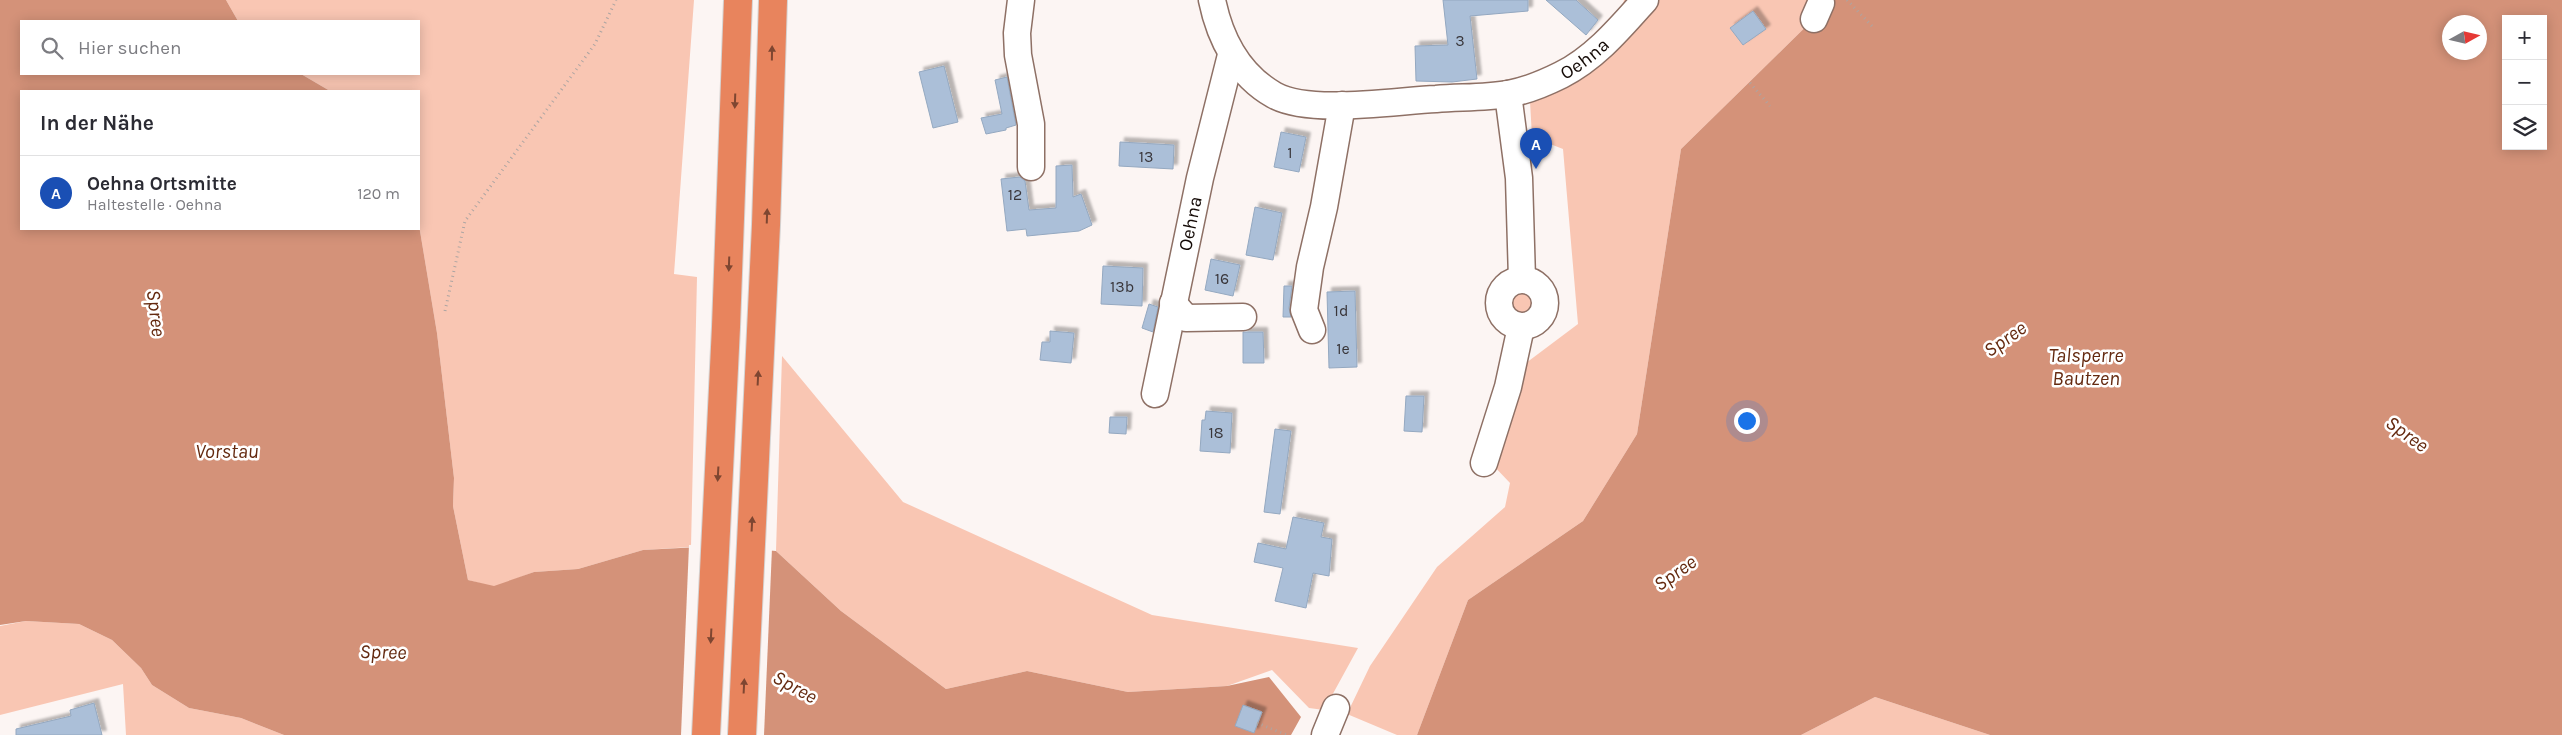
<!DOCTYPE html>
<html lang="de">
<meta charset="utf-8">
<style>
body{margin:0;font-family:Karla,sans-serif;background:#f7f7f7;color:#2b2b33}
.controls{position:absolute;right:15px;top:15px;display:grid;overflow:hidden;border-radius:0px;box-shadow:0 2px 12px #0003}
.controls button{width:45px;height:45px;display:grid;place-items:center;padding:0;border:0;border-bottom:1px solid #e1e1e2;background:#fff;color:#2b2b33;font:25px sans-serif}
.compass{position:absolute;left:2442px;top:15px;width:45px;height:45px;border-radius:50%;background:#fff;box-shadow:0 2px 12px #0003;rotate:82deg}
.you{position:absolute;left:1746px;top:420px;width:18px;height:18px;margin:-12px;border:4px solid #fff;border-radius:50%;background:#1a73e8;box-shadow:0 0 0 8px #1a73e833}
.badge{display:grid;place-items:center;width:32px;height:32px;border-radius:50%;background:#0b55a4;color:#fff;font-size:16px;font-weight:700}
.pin{position:absolute;translate:-50% -41px;filter:drop-shadow(0 1px 2px #0008)}
.pin::after{content:'';position:absolute;top:26px;width:18px;height:15px;background:inherit;clip-path:polygon(0 0,100% 0,50% 100%)}
.list{margin:0;padding:0;list-style:none}
h2{display:flex;justify-content:space-between;align-items:center;height:65px;margin:0;padding:0 20px;font-size:21px}
h2 small{font-size:16px;font-weight:400;color:#7c7c81}
.list li{display:grid;grid-template-columns:32px 1fr auto;gap:15px;align-items:center;box-sizing:border-box;height:75px;padding:0 20px;border-top:1px solid #e1e1e2}
.list b{display:block;font-size:19px;white-space:nowrap}
.list p{margin:0;font-size:16px;white-space:nowrap;color:#7c7c81}
.list em{font-size:16px;font-style:normal;color:#7c7c81}
.icon{flex:none;width:28px;height:28px;fill:none;stroke:currentColor;stroke-width:2;stroke-linecap:round;stroke-linejoin:round}
.map{position:relative;flex:none;width:2562px;height:735px;overflow:hidden}
.search{position:absolute;background:#fff;box-shadow:0 2px 12px #0003;left:20px;top:20px;width:400px;height:55px;display:flex;align-items:center;gap:12px;box-sizing:border-box;padding:0 18px;border-radius:0px;color:#7c7c81;font-size:19px}
.panel{position:absolute;background:#fff;box-shadow:0 2px 12px #0003;left:20px;top:90px;width:400px;height:140px;border-radius:0px}
.map>svg:first-child{display:block}
.green{fill:#f9c6b3}
.water{fill:#d49279;fill-rule:evenodd}
.pier{fill:#fcf5f3}
.building{fill:#abbfd8;stroke:#94a8c0;filter:url(#shadow)}
.lines{fill:none;stroke-linecap:round;stroke-linejoin:round}
.minor-casing{stroke:#8e7065;stroke-width:29}
.highway-casing{stroke:#d5d3d2;stroke-width:30}
.path{stroke:#ada5a2;stroke-width:3;stroke-dasharray:1 4;stroke-linecap:butt}
.minor{stroke:#fff;stroke-width:26}
.highway{stroke:#e8845d;stroke-width:28}
.oneway{fill:#7e4631}
.labels{text-anchor:middle;dominant-baseline:central;stroke-width:5;stroke-linejoin:round;paint-order:stroke}
.number-label{font-size:16px;fill:#39363a}
.street-label{font-size:19px;fill:#130905;stroke:#fff}
.water-label{font-size:20px;font-style:italic;fill:#64290f;stroke:#fff}
</style>
<div class="map">
<svg width="2562" height="735" viewBox="0 0 2562 735">
<defs>
<filter id="shadow"><feDropShadow dx="4.5" dy="-4.5" stdDeviation="1" flood-color="#0004"/></filter>
</defs>
<rect width="100%" height="100%" fill="#fcf5f3"/>
<!-- green -->
<g class="green">
<path d="M226,0H694L674,274L697,277L691,547L643,550L578,569L534,572L494,587L468,580L453,506L454,478L437,333L419,225V91H330L301,74H419V21H238Z"/>
<path d="M1624,0H1833L1681,149L1637,434L1583,521L1468,600L1417,735H1397L1347,714L1370,666L1437,567L1505,507L1510,483L1491,463L1522,366L1578,324L1563,149L1532,137L1530,101L1615,43Z"/>
<circle cx="1522" cy="303" r="14"/>
<path d="M782,356L903,502L1152,615L1358,648L1324,710L1309,708L1272,670L1227,686L1128,692L1027,671L946,689L841,611L776,551Z"/>
<path d="M26,621L79,624L112,640L141,668L152,685L189,708L241,718L284,735H126L123,684L0,715V626Z"/>
<path d="M1875,697L1990,735H1801Z"/>
</g>
<!-- water -->
<g class="water">
<path d="M0,0H226L238,21H21V74H301L330,91H21V229H419V225L437,333L454,478L453,506L468,580L494,586L534,572L578,569L643,550L718,546L776,551L841,611L946,689L1027,671L1128,692L1227,686L1269,677L1301,717L1291,735H284L241,718L189,708L152,685L141,668L112,640L79,624L26,621L0,625Z"/>
<path d="M1833,0H2562V735H1990L1875,697L1801,735H1417L1468,600L1583,521L1637,434L1681,149ZM2506,19H2543V146H2506ZM2450,22H2480V52H2450Z"/>
</g>
<!-- pier -->
<path class="pier" d="M718,543L772,548L764,735H681L689,545Z"/>
<!-- building -->
<g class="building">
<path d="M1443,0H1528V11L1470,16L1477,79L1452,82L1416,81L1415,46L1448,45Z"/>
<path d="M1546,0H1576L1598,20L1586,35Z"/>
<path d="M1753,11L1766,29L1743,45L1730,28Z"/>
<path d="M944,66L958,122L933,128L919,72Z"/>
<path d="M1007,77L1016,125L1006,128V130L986,134L981,118L1002,114L995,80Z"/>
<path d="M1281,132L1306,137L1299,172L1274,167Z"/>
<path d="M1120,142L1174,145L1173,169L1119,166Z"/>
<path d="M1072,165L1073,197L1081,194L1092,225L1079,231L1027,236L1026,229L1007,231L1001,179L1020,177L1025,181L1029,210L1056,208V166Z"/>
<path d="M1255,207L1282,213L1273,260L1246,255Z"/>
<path d="M1211,259L1240,265L1233,296L1205,290Z"/>
<path d="M1103,266L1143,268L1142,306L1101,304Z"/>
<path d="M1284,286H1292L1289,308L1291,317H1283Z"/>
<path d="M1355,291L1357,367L1329,368L1327,292Z"/>
<path d="M1149,304L1158,307L1153,332L1142,328Z"/>
<path d="M1050,331L1074,333L1071,363L1040,360L1042,342H1050Z"/>
<path d="M1243,332H1263L1264,363H1243Z"/>
<path d="M1406,396H1424L1422,432L1404,431Z"/>
<path d="M1206,411L1232,413L1230,453L1200,451L1202,420H1205Z"/>
<path d="M1110,417H1127L1126,434L1109,433Z"/>
<path d="M1275,429L1291,431L1280,514L1264,512Z"/>
<path d="M1293,517L1324,523L1321,537L1332,539L1329,576L1313,573L1306,608L1275,601L1283,568L1254,562L1258,543L1286,549Z"/>
<path d="M94,703L102,735H16V729L71,716L70,710Z"/>
<path d="M1243,705L1262,712L1254,733L1235,726Z"/>
</g>
<g class="lines">
<!-- minor casing -->
<g class="minor-casing">
<g id="minor">
<path d="M1021,0L1017,33L1018,55L1031,124V167"/>
<path id="s1" d="M1212,0C1220,39 1239,75 1274,95C1310,115 1394,101 1436,99C1459,97 1484,98 1508,94C1525,91 1545,83 1561,75C1595,58 1620,28 1645,0"/>
<path d="M1814,19L1821,3"/>
<path d="M1508,94L1519,178L1522,279"/>
<circle cx="1522" cy="303" r="23"/>
<path d="M1173,303L1186,318L1243,317"/>
<path d="M1312,330L1304,310L1310,267L1324,207L1342,105"/>
<path id="s2" d="M1155,394L1200,178L1231,55"/>
<path d="M1484,463L1508,387L1521,327"/>
<path d="M1325,735L1336,708"/>
</g>
</g>
<!-- highway casing -->
<g class="highway-casing">
<g id="highway">
<path d="M706,735L726,327L738,0"/>
<path d="M742,735L766,225L773,0"/>
</g>
</g>
<!-- path -->
<g class="path">
<path d="M1847,0L1872,26"/>
<path d="M1750,83L1770,106"/>
<path d="M445,311L465,221L595,44L616,0"/>
<path d="M1257,723L1287,735"/>
</g>
<!-- minor -->
<use href="#minor" class="minor"/>
<!-- highway -->
<use href="#highway" class="highway"/>
</g>
<!-- one-way arrows -->
<defs><path id="oneway-solid" d="M-6-.8H1V-3.2L6.5 0L1 3.2V.8H-6Z" transform="scale(1.25)"/></defs>
<g class="oneway">
<use href="#oneway-solid" transform="translate(772 53) rotate(-89)"/>
<use href="#oneway-solid" transform="translate(735 101) rotate(92)"/>
<use href="#oneway-solid" transform="translate(767 216) rotate(-88)"/>
<use href="#oneway-solid" transform="translate(729 264) rotate(92)"/>
<use href="#oneway-solid" transform="translate(758 378) rotate(-87)"/>
<use href="#oneway-solid" transform="translate(718 474) rotate(93)"/>
<use href="#oneway-solid" transform="translate(752 524) rotate(-87)"/>
<use href="#oneway-solid" transform="translate(711 636) rotate(93)"/>
<use href="#oneway-solid" transform="translate(744 686) rotate(-87)"/>
</g>
<g class="labels">
<!-- number labels -->
<g class="number-label">
<text x="1460" y="40">3</text>
<text x="1290" y="152">1</text>
<text x="1146" y="156">13</text>
<text x="1015" y="194">12</text>
<text x="1222" y="278">16</text>
<text x="1122" y="286">13b</text>
<text x="1341" y="310">1d</text>
<text x="1343" y="348">1e</text>
<text x="1216" y="432">18</text>
</g>
<!-- street labels -->
<g class="street-label">
<text stroke="none"><textPath href="#s1" startOffset="438">Oehna</textPath></text>
<text stroke="none"><textPath href="#s2" startOffset="174">Oehna</textPath></text>
</g>
<!-- water labels -->
<g class="water-label">
<text transform="translate(156 313) rotate(83)">Spree</text>
<text transform="translate(2005 339) rotate(-35)">Spree</text>
<text x="2086" y="355">Talsperre<tspan x="2086" dy="23">Bautzen</tspan></text>
<text transform="translate(2407 434) rotate(36)">Spree</text>
<text x="227" y="451">Vorstau</text>
<text transform="translate(1675 573) rotate(-35)">Spree</text>
<text transform="translate(383 652) rotate(1)">Spree</text>
<text transform="translate(795 687) rotate(29)">Spree</text>
</g>
</g>
</svg>
<div class="controls">
<button>+</button>
<button>−</button>
<button><svg class="icon" aria-label="layers" viewBox="0 0 24 24"><path d="M12 4l9 5-9 5-9-5zM3 14l9 5 9-5"/></svg></button>
</div>
<svg class="compass" viewBox="-18 -18 36 36"><path d="M0-13l5 13h-10z" fill="#e53935"/><path d="M0 13l5-13h-10z" fill="#7c7c81"/></svg>
<div class="you"></div>
<div class="pin badge" style="left:1536px;top:169px;background:#1a4fb4">A</div>
<div class="search"><svg class="icon" aria-label="search" viewBox="0 0 24 24"><circle cx="10" cy="10" r="6"/><path d="M15 15l6 6"/></svg>Hier suchen</div>
<section class="panel">
<h2>In der Nähe<small></small></h2>
<ul class="list">
<li><span class="badge" style="background:#1a4fb4">A</span><div><b>Oehna Ortsmitte</b><p>Haltestelle · Oehna</p></div><em>120 m</em></li>
</ul>
</section>
</div>
